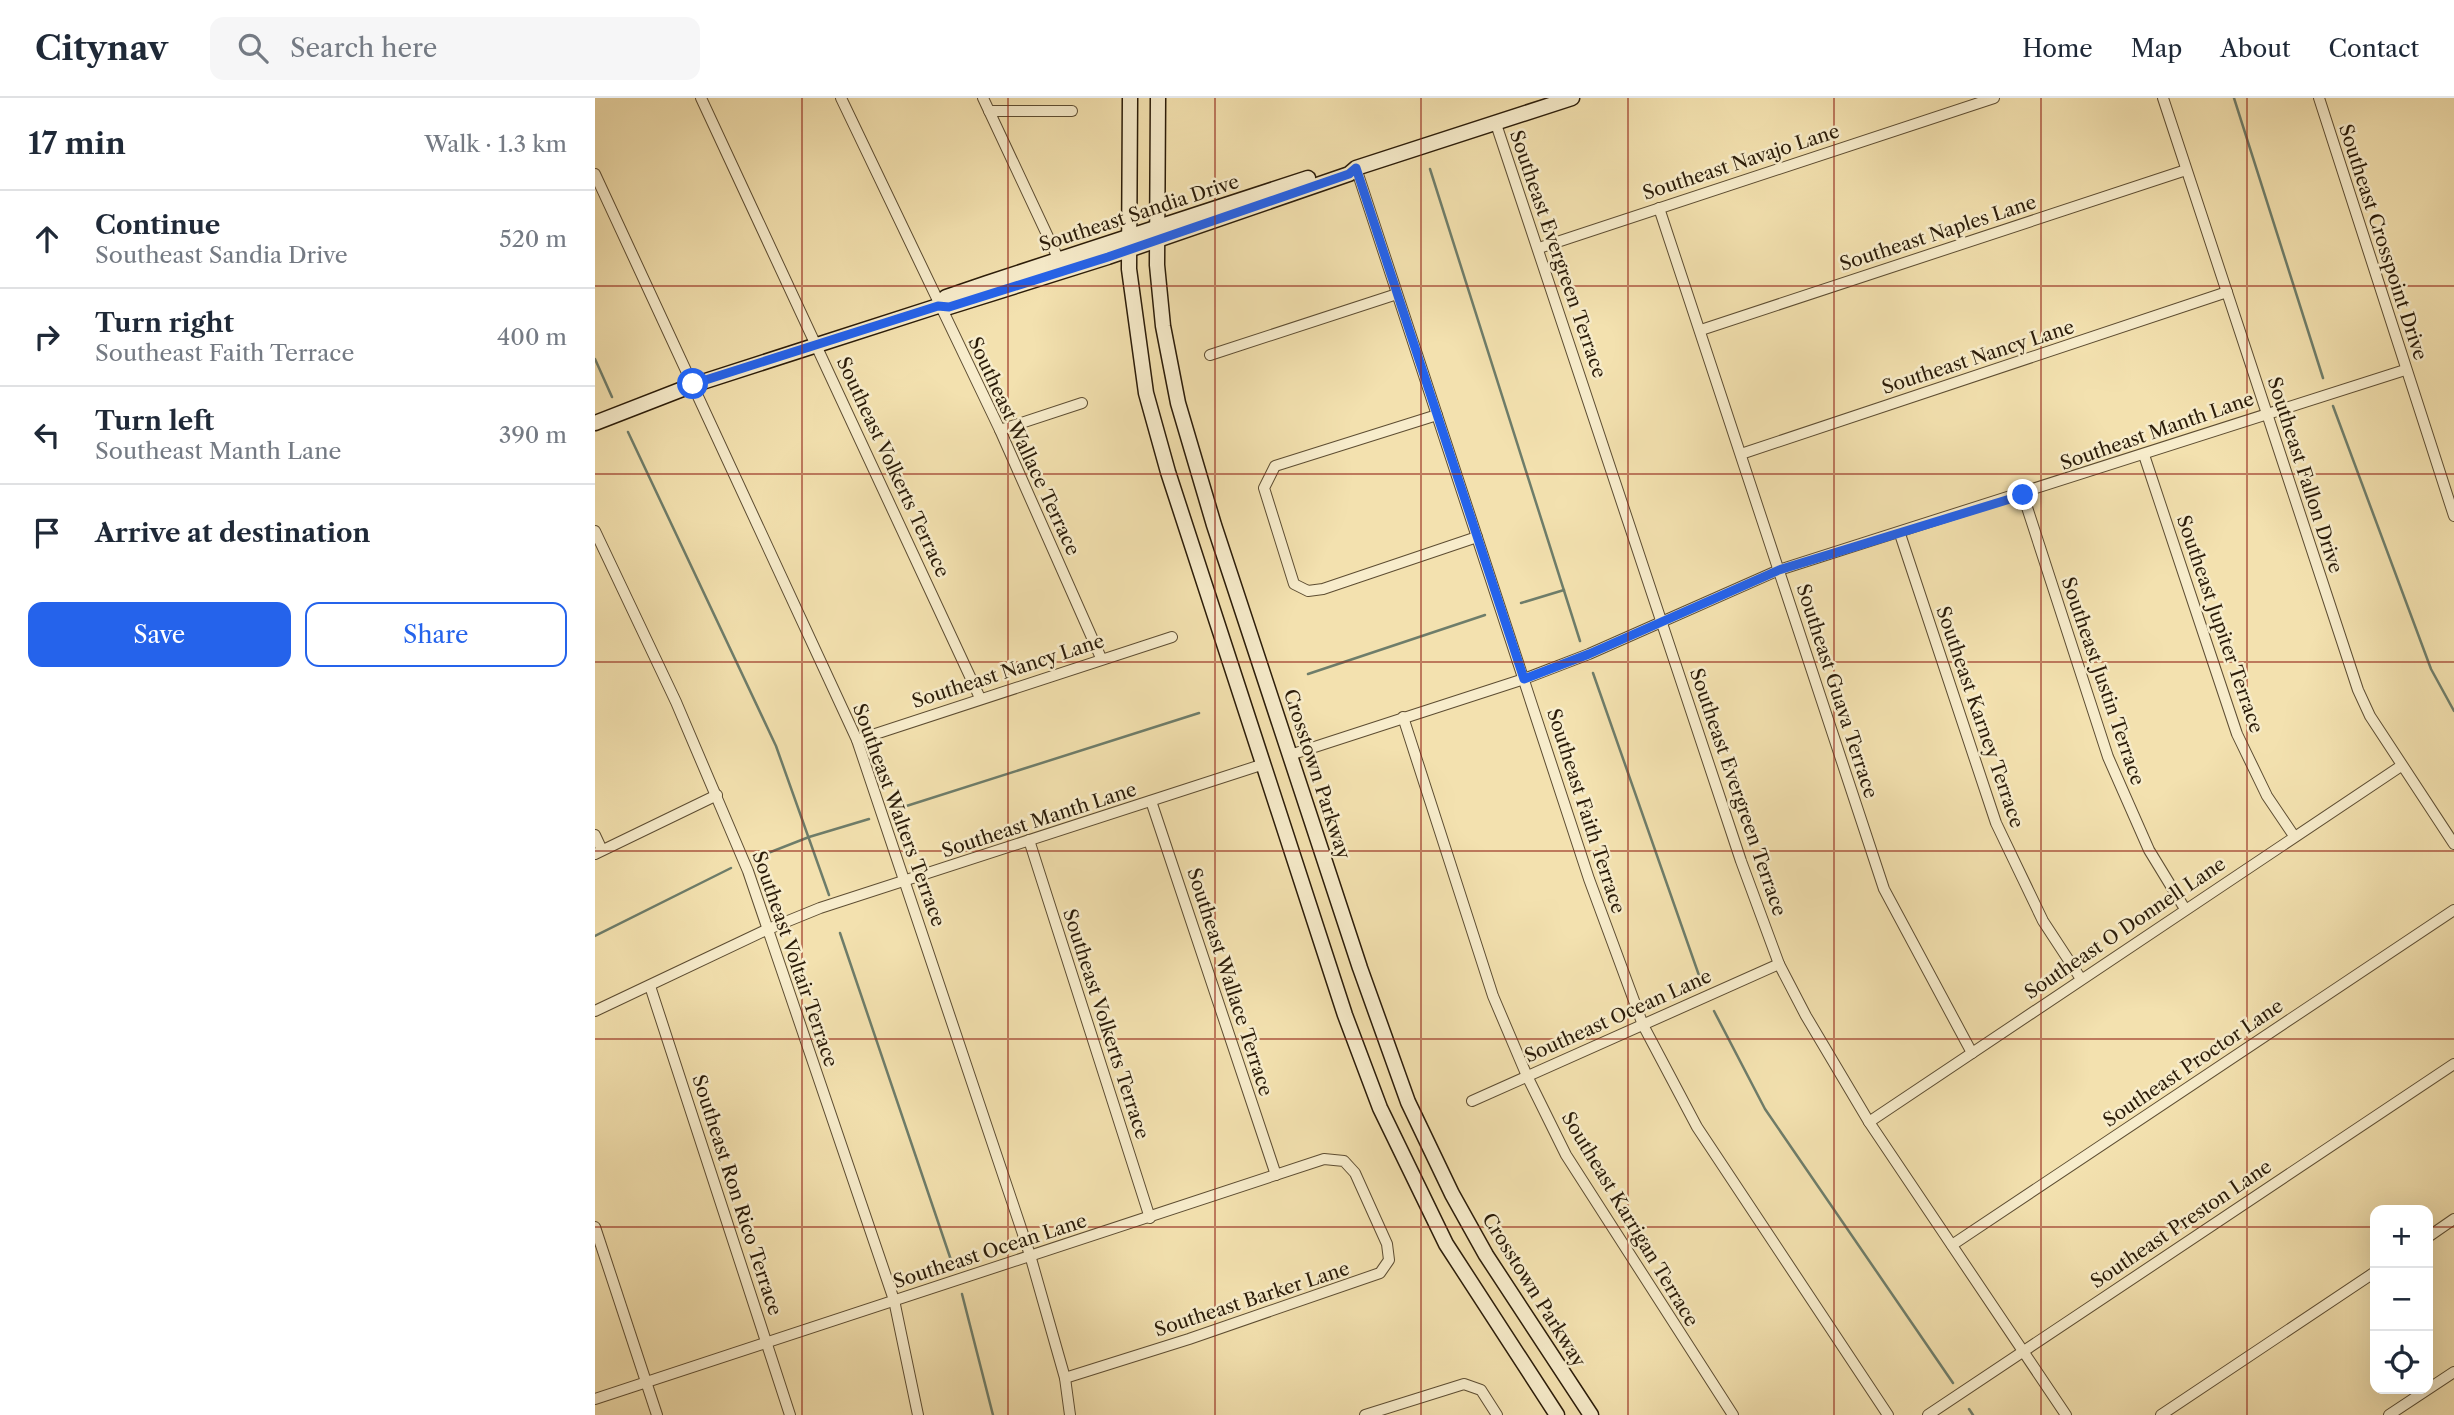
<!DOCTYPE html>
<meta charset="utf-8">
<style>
body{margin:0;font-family:"Libre Caslon Text",serif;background:#f6f6f7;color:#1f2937}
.controls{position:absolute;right:21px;bottom:21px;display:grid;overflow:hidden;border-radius:14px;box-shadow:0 7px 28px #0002}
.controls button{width:63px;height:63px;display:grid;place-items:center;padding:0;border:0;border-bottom:2px solid #e0e1e3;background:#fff;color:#1f2937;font:35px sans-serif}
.stop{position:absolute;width:21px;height:21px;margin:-16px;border:5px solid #2563eb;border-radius:50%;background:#fff}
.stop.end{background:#2563eb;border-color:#fff;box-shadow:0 2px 7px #0008}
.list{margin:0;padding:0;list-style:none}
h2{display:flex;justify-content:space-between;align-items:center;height:91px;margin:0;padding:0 28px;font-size:30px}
h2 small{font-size:23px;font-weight:400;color:#747a83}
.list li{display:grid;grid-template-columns:46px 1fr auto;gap:21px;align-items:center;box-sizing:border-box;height:98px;padding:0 28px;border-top:2px solid #e0e1e3}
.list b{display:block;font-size:26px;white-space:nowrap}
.list p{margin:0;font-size:23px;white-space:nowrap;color:#747a83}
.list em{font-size:23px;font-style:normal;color:#747a83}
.actions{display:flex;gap:14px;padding:21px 28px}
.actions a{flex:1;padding:16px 0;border:2px solid #2563eb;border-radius:14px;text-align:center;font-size:24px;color:#2563eb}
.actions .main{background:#2563eb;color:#fff}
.icon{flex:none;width:38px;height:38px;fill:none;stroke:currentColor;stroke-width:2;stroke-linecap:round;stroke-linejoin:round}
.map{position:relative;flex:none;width:1859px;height:1317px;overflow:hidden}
header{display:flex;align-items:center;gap:42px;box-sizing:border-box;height:98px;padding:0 35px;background:#fff;border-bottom:2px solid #e0e1e3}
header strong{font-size:33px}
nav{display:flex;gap:38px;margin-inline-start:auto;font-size:24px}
.search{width:490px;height:63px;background:#f6f6f7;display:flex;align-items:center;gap:18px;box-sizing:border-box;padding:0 24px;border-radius:14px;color:#747a83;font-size:26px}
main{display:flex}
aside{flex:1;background:#fff}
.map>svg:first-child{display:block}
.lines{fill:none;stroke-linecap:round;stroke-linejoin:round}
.stream{stroke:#6e7d6a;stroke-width:2.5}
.street-casing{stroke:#5d4d32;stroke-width:12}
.secondary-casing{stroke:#2b1c09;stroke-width:17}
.street{stroke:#f7eccb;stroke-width:10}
.secondary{stroke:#f7eccb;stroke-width:14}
.route{stroke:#2563eb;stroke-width:9}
.grid{fill:none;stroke:#8f2418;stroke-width:2;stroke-opacity:0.55}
.labels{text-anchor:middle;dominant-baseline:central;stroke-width:5;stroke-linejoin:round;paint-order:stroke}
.street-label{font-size:19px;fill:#2b1c09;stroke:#f7eccb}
</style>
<header>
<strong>Citynav</strong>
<div class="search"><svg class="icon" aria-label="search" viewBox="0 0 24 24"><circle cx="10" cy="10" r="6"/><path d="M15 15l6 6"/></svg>Search here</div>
<nav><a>Home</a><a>Map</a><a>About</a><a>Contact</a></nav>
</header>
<main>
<aside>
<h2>17 min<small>Walk · 1.3 km</small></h2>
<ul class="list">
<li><svg class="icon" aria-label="ahead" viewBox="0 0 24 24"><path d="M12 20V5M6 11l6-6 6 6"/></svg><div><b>Continue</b><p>Southeast Sandia Drive</p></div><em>520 m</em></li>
<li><svg class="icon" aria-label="right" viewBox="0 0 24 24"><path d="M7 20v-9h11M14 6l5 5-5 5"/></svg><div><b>Turn right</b><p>Southeast Faith Terrace</p></div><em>400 m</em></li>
<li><svg class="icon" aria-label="left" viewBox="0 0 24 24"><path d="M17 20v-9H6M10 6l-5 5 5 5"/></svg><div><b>Turn left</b><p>Southeast Manth Lane</p></div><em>390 m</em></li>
<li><svg class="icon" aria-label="arrive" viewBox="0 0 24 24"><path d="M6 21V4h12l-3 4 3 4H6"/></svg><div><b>Arrive at destination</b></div></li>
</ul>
<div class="actions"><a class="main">Save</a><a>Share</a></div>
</aside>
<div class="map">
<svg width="1859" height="1317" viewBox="0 0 1859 1317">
<rect width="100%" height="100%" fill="#f3e1af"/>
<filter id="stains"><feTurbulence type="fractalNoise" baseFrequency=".00286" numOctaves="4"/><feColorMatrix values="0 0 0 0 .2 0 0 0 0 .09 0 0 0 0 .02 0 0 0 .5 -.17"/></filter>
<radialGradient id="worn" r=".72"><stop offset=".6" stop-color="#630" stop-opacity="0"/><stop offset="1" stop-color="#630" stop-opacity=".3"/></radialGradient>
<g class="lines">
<!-- stream -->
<g class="stream">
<path d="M1639,0L1728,280"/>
<path d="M835,71L985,543"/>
<path d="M0,261L17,299"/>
<path d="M1738,308L1836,571L1859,613"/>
<path d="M33,334L181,648L234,797"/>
<path d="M926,505L969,492"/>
<path d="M998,575L1107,886"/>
<path d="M713,576L890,517"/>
<path d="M302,711L604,615"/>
<path d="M163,759L214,739L274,721"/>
<path d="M245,835L357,1165"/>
<path d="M0,838L136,770"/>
<path d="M1119,913L1170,1011L1358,1285"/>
<path d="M367,1196L398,1317"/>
<path d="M1374,1311L1378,1317"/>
</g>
<!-- street casing -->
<g class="street-casing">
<g id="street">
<path d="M106,0L385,600"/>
<path d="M246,0L405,332L506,560"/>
<path d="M388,0L463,160"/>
<path d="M1568,0L1763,592L1775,618L1859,746"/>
<path d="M1724,0L1859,418"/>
<path d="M394,13H477"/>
<path d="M901,26L1146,763L1184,866L1211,918L1274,1024L1471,1317"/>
<path d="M761,70L994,781L1048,927L1102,1029L1293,1317"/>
<path d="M0,76L262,642L435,1157L470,1280L475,1317"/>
<path d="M1064,110L1289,791L1377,955"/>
<path d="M944,150L1399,0"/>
<path d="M1106,232L1591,72"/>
<path d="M615,257L802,196"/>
<path d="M842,317L680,368L669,390L699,486L713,493L728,491L882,439"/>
<path d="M405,332L487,305"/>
<path d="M1146,356L1632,194"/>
<path d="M1549,357L1642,636L1672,698L1699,738"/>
<path d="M1428,397L1513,659L1554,752L1590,811"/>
<path d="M0,433L81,604L153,773L299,1202L323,1317"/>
<path d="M1305,436L1401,725L1448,823L1486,881"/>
<path d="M808,619L898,898L932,978L971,1057L1138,1317"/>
<path d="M262,642L577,539"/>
<path d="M695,657L929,581L994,556L1184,472L1810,272"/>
<path d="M556,703L681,1077"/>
<path d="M0,737L7,752"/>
<path d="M434,742L555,1120"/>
<path d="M0,756L122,697"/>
<path d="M55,888L195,1317"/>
<path d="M0,913L171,832L225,810L669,666"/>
<path d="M877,1003L1184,866"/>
<path d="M1274,1024L1806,668"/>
<path d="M0,1129L62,1317"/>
<path d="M1833,1139L1859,1121"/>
<path d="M1357,1147L1859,812"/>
<path d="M0,1301L729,1061L749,1063L760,1075L792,1146L794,1162L785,1175L594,1241L470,1280"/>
<path d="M770,1317L869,1286L886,1292L902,1317"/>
<path d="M1333,1317L1859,966"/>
<path d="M1566,1317L1780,1174"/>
<path d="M1794,1317L1859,1274"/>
</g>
</g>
<!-- secondary casing -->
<g class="secondary-casing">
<g id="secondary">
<path d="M535,0L534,171L551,295L573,374L750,917L785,1010L851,1146L962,1317"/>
<path d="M563,0L562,167L568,228L583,305L619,427L765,870L813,1004L857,1096L891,1157L996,1317"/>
<path d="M343,208L351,199L392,185L713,80"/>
<path d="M0,325L98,287L343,208L354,209L513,159L754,76L761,70L977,0"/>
</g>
</g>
<!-- street -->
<use href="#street" class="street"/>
<!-- secondary -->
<use href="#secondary" class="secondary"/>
</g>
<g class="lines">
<!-- route -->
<path class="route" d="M98,286L343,208L354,209L513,159L754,76L761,70L929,581L994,556L1184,472L1428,397"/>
</g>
<!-- grid -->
<path class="grid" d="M207,0V1317M413,0V1317M620,0V1317M826,0V1317M1033,0V1317M1239,0V1317M1446,0V1317M1652,0V1317M0,188H1859M0,376H1859M0,564H1859M0,753H1859M0,941H1859M0,1129H1780M1833,1129H1859"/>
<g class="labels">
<!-- street labels -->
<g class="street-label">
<text transform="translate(1146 64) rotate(-18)">Southeast Navajo Lane</text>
<text transform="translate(544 115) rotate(-18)">Southeast Sandia Drive</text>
<text transform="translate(1343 135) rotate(-18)">Southeast Naples Lane</text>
<text transform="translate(1788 144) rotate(72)">Southeast Crosspoint Drive</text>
<text transform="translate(963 156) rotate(71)">Southeast Evergreen Terrace</text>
<text transform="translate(1383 259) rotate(-18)">Southeast Nancy Lane</text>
<text transform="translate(1562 333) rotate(-19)">Southeast Manth Lane</text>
<text transform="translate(429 348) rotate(65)">Southeast Wallace Terrace</text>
<text transform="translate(298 369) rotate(65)">Southeast Volkerts Terrace</text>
<text transform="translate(1710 377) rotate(72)">Southeast Fallon Drive</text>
<text transform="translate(1625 526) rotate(71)">Southeast Jupiter Terrace</text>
<text transform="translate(413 573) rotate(-18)">Southeast Nancy Lane</text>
<text transform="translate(1508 583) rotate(71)">Southeast Justin Terrace</text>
<text transform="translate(1242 593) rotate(72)">Southeast Guava Terrace</text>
<text transform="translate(1385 619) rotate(71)">Southeast Karney Terrace</text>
<text transform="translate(722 676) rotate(72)">Crosstown Parkway</text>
<text transform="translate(1143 694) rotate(71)">Southeast Evergreen Terrace</text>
<text transform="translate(991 713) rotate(72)">Southeast Faith Terrace</text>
<text transform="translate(304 717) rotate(70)">Southeast Walters Terrace</text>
<text transform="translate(444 722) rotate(-18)">Southeast Manth Lane</text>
<text transform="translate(1530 830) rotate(-34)">Southeast O Donnell Lane</text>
<text transform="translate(200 861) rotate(71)">Southeast Voltair Terrace</text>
<text transform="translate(635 884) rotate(72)">Southeast Wallace Terrace</text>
<text transform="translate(1023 918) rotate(-24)">Southeast Ocean Lane</text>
<text transform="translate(511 926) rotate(72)">Southeast Volkerts Terrace</text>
<text transform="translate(1598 965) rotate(-34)">Southeast Proctor Lane</text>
<text transform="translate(142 1097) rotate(72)">Southeast Ron Rico Terrace</text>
<text transform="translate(1035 1121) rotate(59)">Southeast Karrigan Terrace</text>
<text transform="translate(1586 1126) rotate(-34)">Southeast Preston Lane</text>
<text transform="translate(395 1153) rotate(-18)">Southeast Ocean Lane</text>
<text transform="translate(939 1192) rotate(58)">Crosstown Parkway</text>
<text transform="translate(657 1201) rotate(-18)">Southeast Barker Lane</text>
</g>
</g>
<rect width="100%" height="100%" filter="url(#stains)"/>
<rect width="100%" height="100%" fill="url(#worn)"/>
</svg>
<div class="controls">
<button>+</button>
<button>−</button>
<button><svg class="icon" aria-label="locate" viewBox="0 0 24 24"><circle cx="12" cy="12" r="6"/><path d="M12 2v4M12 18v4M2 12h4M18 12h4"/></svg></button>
</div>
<div class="stop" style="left:98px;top:286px"></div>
<div class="stop end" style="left:1428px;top:397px"></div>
</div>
</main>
